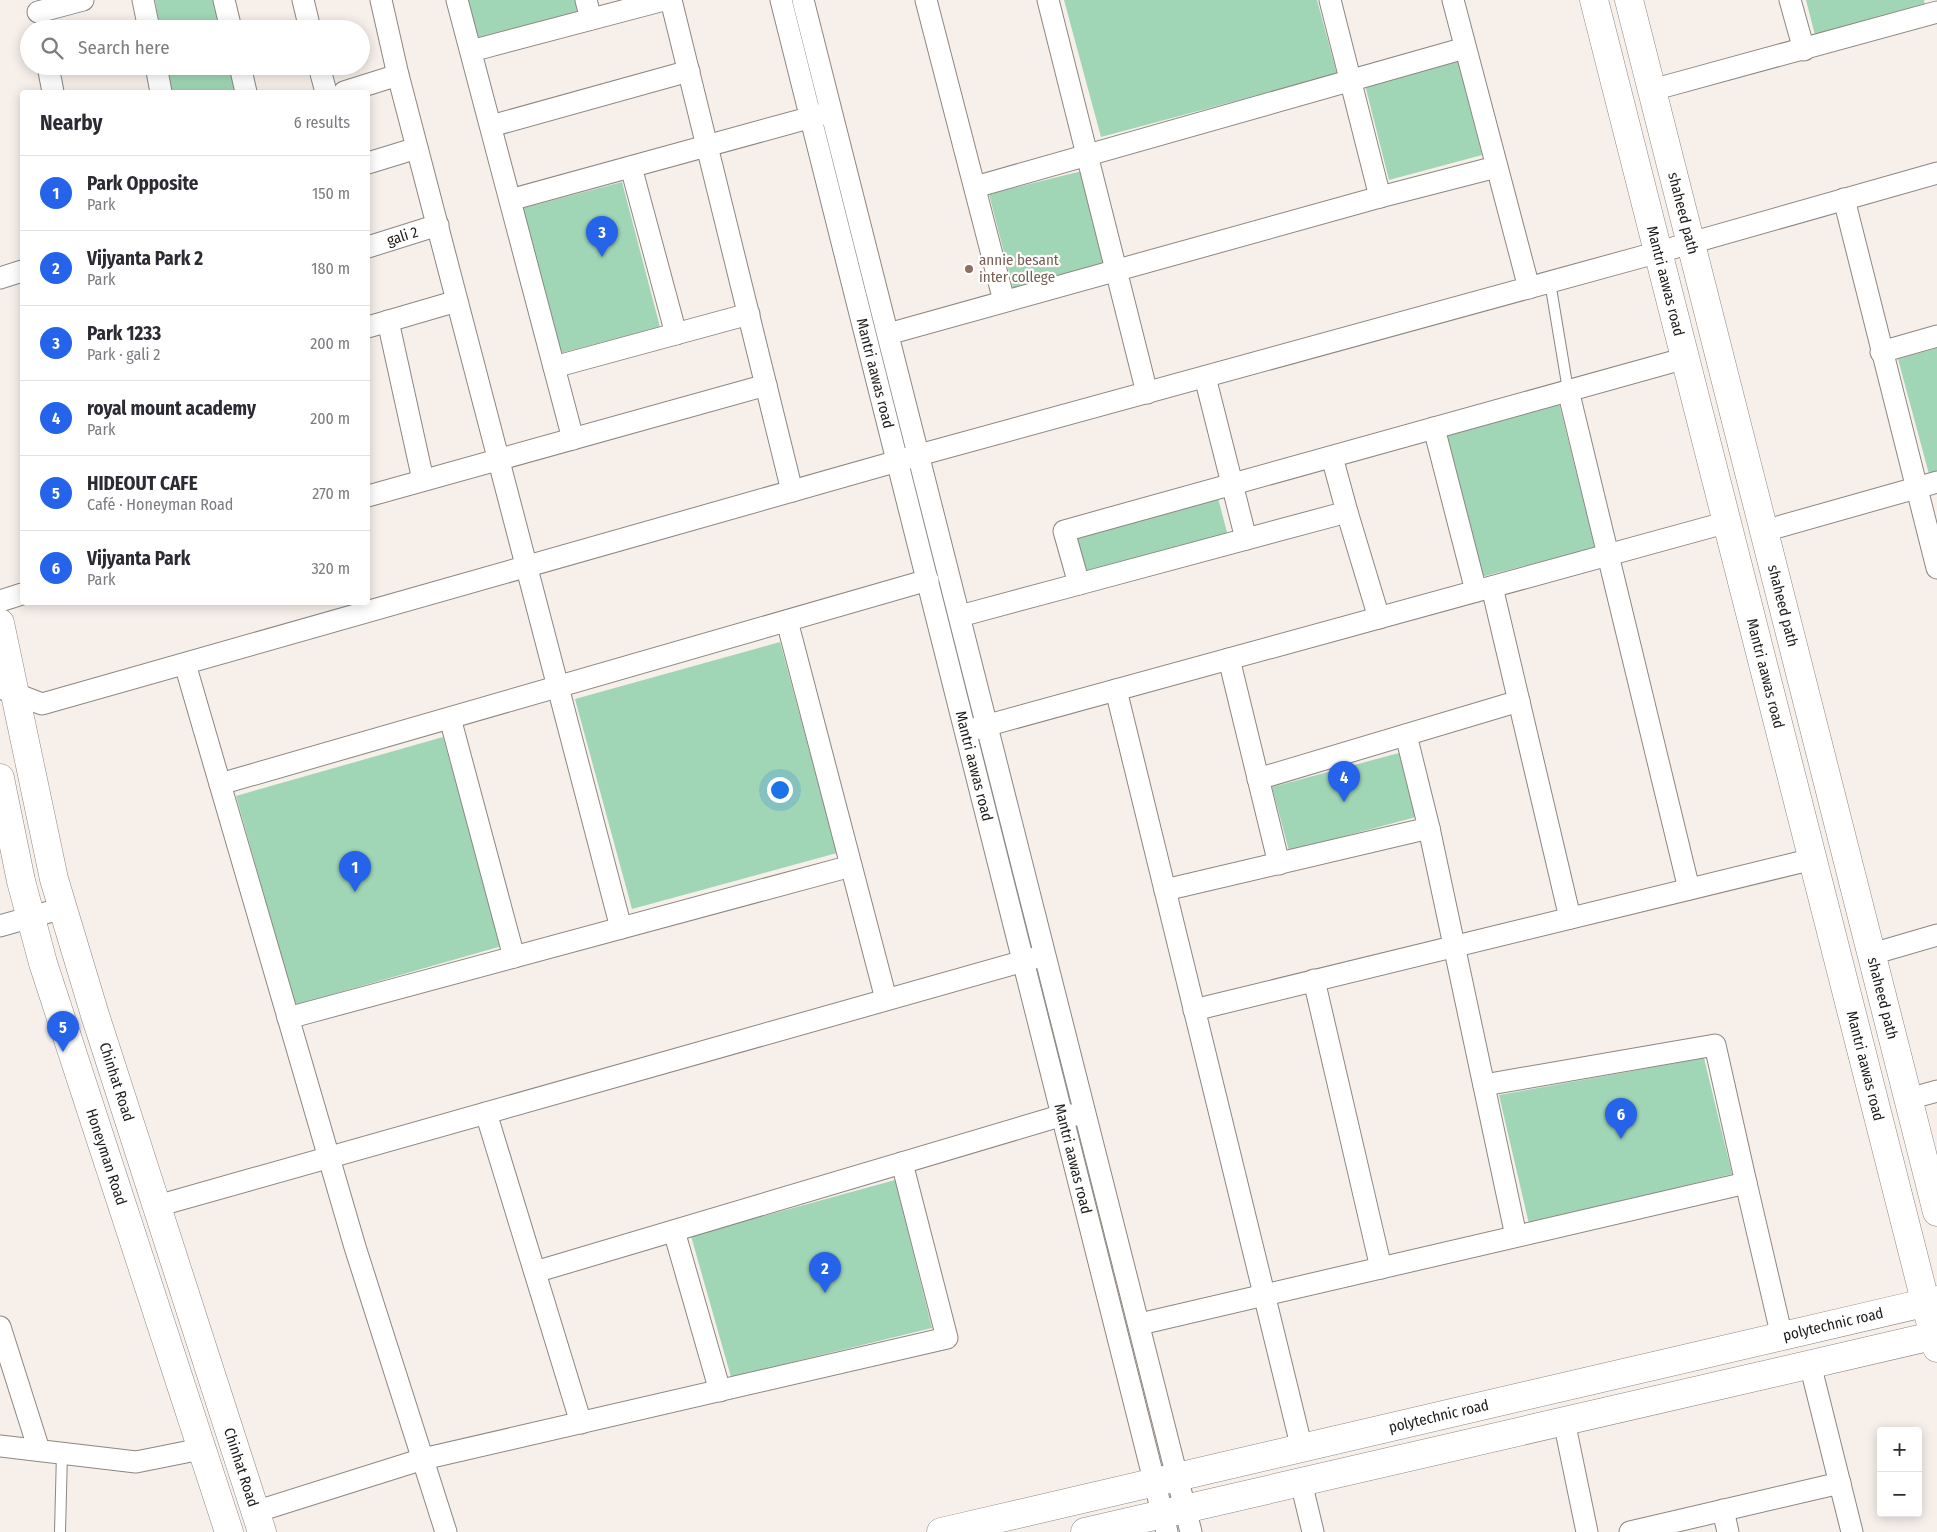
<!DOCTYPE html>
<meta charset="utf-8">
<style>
body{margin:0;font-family:"Fira Sans Condensed",sans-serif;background:#f7f7f7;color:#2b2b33}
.controls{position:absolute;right:15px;bottom:15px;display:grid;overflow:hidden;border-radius:5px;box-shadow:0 2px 12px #0003}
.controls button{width:45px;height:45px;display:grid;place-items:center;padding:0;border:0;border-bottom:1px solid #e1e1e2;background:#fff;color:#2b2b33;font:25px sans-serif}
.you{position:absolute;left:779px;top:789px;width:18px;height:18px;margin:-12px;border:4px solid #fff;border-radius:50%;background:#1a73e8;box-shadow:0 0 0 8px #1a73e833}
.badge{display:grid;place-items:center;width:32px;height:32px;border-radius:50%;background:#2563eb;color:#fff;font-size:16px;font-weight:700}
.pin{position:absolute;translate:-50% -41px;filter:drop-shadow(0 1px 2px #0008)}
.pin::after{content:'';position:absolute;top:26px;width:18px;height:15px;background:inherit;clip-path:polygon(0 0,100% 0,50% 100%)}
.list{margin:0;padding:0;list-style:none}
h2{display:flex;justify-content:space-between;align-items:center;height:65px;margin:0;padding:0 20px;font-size:21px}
h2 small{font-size:16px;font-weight:400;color:#7c7c81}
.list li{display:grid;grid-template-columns:32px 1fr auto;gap:15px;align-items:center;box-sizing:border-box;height:75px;padding:0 20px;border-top:1px solid #e1e1e2}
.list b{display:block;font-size:19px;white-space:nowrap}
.list p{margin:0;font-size:16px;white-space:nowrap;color:#7c7c81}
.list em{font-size:16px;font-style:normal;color:#7c7c81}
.icon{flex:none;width:28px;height:28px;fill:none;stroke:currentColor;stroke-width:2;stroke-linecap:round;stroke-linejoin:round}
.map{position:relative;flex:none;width:1937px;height:1532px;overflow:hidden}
.search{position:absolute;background:#fff;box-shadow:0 2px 12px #0003;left:20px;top:20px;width:350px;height:55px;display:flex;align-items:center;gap:12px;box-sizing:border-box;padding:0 18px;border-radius:28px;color:#7c7c81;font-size:19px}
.panel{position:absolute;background:#fff;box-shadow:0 2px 12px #0003;left:20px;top:90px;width:350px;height:515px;border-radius:5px}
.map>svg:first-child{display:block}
.green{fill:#a0d6b6}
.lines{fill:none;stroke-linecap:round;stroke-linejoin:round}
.lane-casing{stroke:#8d8782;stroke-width:12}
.street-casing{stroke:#8d8782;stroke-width:23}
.secondary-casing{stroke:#8d8782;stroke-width:29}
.lane{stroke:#fff;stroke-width:10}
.street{stroke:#fff;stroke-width:21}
.secondary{stroke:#fff;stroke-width:28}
.education-dot{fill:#8d6e63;stroke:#fff;stroke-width:2}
.labels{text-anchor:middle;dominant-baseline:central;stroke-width:4.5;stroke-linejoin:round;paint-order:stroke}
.street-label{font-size:15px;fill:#1e1c1a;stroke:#fff}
.education-label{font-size:15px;fill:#785e54;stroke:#fff;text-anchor:start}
</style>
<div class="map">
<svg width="1937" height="1532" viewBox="0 0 1937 1532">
<rect width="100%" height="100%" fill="#f6efea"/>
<!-- green -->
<g class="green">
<path d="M155,0H214L221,29H160Z"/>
<path d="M468,0H576L580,13L478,39Z"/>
<path d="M1064,0H1317L1337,74L1101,137Z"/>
<path d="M1806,0H1924L1925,6L1815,35Z"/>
<path d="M1458,61L1482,155L1389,180L1365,85Z"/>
<path d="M167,66H230L236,92H172Z"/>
<path d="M1082,171L1106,265L1013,288L989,194Z"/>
<path d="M622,182L660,327L561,353L523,208Z"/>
<path d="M1937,348V472L1929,474L1898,359Z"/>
<path d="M1559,403L1595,548L1481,577L1444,433Z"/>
<path d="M1218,498L1228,536L1085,574L1075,535Z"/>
<path d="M780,642L837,853L632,909L575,699Z"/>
<path d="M443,737L502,946L295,1005L236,796Z"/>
<path d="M1399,753L1416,817L1289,851L1272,787Z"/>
<path d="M1704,1058L1732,1174L1529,1224L1499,1095Z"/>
<path d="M895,1180L932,1328L731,1377L691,1236Z"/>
</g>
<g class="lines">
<!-- lane casing -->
<g class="lane-casing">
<g id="lane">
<path d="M1550,282L1568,390"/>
<path d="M60,1532L62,1453"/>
</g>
</g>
<!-- street casing -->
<g class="street-casing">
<g id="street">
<path d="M143,0L149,29"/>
<path d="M224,0L231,29"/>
<path d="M303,0L310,29"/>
<path d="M381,0L398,75L621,928"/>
<path d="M457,0L573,439"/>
<path d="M586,0L591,19"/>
<path d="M671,0L792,491"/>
<path id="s1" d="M781,0L1167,1532"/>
<path d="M803,0L1191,1532"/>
<path d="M926,0L1004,301"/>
<path d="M1048,0L1147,393"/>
<path d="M1330,0L1380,197"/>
<path d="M1453,0L1529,288"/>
<path d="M1790,0L1804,50"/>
<path d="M38,12L83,0"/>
<path d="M471,51L664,0"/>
<path d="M48,66L53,92"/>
<path d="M156,66L161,92"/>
<path d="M240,66L246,92"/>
<path d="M319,66L326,92"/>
<path d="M1652,90L1937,12"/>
<path d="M344,92L398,75"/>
<path d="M491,126L689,71"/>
<path d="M368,163L417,148"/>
<path d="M631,167L676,334"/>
<path d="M975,187L1465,48"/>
<path d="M1844,199L1937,568"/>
<path d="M510,200L823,114"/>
<path id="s2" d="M368,247L438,225"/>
<path d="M0,278L22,271"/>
<path d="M388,321L423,480"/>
<path d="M368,327L457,301"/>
<path d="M888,334L1380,197L1496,167"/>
<path d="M1881,352L1937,336"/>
<path d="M554,367L749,314"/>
<path d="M1205,377L1246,539"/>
<path d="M1568,390L1689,889"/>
<path d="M1434,428L1476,591"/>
<path d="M1332,457L1347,512L1079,584L1064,531L1686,358"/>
<path d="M368,496L766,385"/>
<path d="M1347,512L1379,618"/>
<path d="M1764,531L1937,482"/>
<path d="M1492,587L1570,918"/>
<path d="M0,601L22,594"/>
<path d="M960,617V616L1079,584"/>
<path d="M787,621L886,999"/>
<path d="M1229,659L1279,864"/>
<path d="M185,664L355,1247L446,1532"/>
<path d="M3,689L42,704L919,455L1659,252L1937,173"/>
<path d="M1116,690L1302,1449"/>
<path d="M450,718L514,957"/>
<path d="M974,729L1728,522"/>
<path d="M1406,735L1429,828L1516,1236"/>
<path d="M1258,779L1519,701"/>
<path d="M220,784L928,580"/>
<path d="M1165,890L1429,828"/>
<path d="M0,926L63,908"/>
<path d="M1872,954L1937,935"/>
<path d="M1314,980L1381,1268"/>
<path d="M1194,1010L1813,859"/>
<path d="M288,1018L851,866"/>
<path d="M1484,1085L1715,1045L1746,1183"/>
<path d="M1908,1099L1937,1091"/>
<path d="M486,1113L581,1423"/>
<path d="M157,1206L1038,957"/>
<path d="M674,1231L720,1391"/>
<path d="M535,1272L1063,1115H1077"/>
<path d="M1140,1324L1746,1183L1782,1337"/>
<path d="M0,1327L39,1450"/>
<path d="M1810,1364L1852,1532"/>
<path d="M1564,1421L1587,1532"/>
<path d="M0,1446L136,1462L201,1449"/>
<path d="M1301,1482L1313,1532"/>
<path d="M1723,1510L1728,1532"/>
<path d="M255,1512L423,1459L947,1338L902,1163"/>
<path d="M1630,1532L1840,1483"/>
</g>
</g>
<!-- secondary casing -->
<g class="secondary-casing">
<g id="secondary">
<path id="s3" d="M1594,0L1937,1348"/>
<path id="s4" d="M1629,0L1937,1212"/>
<path id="s5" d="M0,623L54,879L95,1015L262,1532"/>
<path id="s6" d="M0,778L21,881L43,963L229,1532"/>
<path id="s7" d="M941,1532L1937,1300"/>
<path d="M1085,1532L1937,1335"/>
</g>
</g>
<!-- lane -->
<use href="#lane" class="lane"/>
<!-- street -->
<use href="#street" class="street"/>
<!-- secondary -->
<use href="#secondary" class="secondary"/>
</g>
<!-- markers -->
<circle class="education-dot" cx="969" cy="269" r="5"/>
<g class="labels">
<!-- street labels -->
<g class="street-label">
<text stroke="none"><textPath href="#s4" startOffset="220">shaheed path</textPath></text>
<text stroke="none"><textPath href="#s2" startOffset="36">gali 2</textPath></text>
<text stroke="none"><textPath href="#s3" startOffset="290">Mantri aawas road</textPath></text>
<text stroke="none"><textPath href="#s1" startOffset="385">Mantri aawas road</textPath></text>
<text stroke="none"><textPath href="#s4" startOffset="625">shaheed path</textPath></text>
<text stroke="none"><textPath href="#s3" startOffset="695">Mantri aawas road</textPath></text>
<text stroke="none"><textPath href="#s1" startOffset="790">Mantri aawas road</textPath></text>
<text stroke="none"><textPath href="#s4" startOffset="1030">shaheed path</textPath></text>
<text stroke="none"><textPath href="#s3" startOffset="1100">Mantri aawas road</textPath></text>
<text stroke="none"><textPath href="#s5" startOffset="474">Chinhat Road</textPath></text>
<text stroke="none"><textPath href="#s6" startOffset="394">Honeyman Road</textPath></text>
<text stroke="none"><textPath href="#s1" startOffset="1195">Mantri aawas road</textPath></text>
<text stroke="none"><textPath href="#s7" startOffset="916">polytechnic road</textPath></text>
<text stroke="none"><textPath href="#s7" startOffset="511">polytechnic road</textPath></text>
<text stroke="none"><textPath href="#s5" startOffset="879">Chinhat Road</textPath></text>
</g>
<!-- education labels -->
<g class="education-label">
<text x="979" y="260">annie besant<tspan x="979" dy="17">inter college</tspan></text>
</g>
</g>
</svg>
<div class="controls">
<button>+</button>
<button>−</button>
</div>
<div class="you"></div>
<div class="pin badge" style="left:355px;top:892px">1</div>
<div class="pin badge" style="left:825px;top:1293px">2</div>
<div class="pin badge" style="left:602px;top:257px">3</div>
<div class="pin badge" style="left:1344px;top:802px">4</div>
<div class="pin badge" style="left:63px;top:1052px">5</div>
<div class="pin badge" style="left:1621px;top:1139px">6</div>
<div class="search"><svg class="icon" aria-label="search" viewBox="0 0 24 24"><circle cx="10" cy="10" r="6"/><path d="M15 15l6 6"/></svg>Search here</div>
<section class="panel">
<h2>Nearby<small>6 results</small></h2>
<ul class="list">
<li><span class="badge">1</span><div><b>Park Opposite</b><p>Park</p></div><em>150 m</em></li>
<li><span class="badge">2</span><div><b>Vijyanta Park 2</b><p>Park</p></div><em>180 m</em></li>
<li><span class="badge">3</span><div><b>Park 1233</b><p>Park · gali 2</p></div><em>200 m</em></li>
<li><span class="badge">4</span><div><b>royal mount academy</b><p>Park</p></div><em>200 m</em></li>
<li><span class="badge">5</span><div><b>HIDEOUT CAFE</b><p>Café · Honeyman Road</p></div><em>270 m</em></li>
<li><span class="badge">6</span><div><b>Vijyanta Park</b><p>Park</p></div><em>320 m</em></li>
</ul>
</section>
</div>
